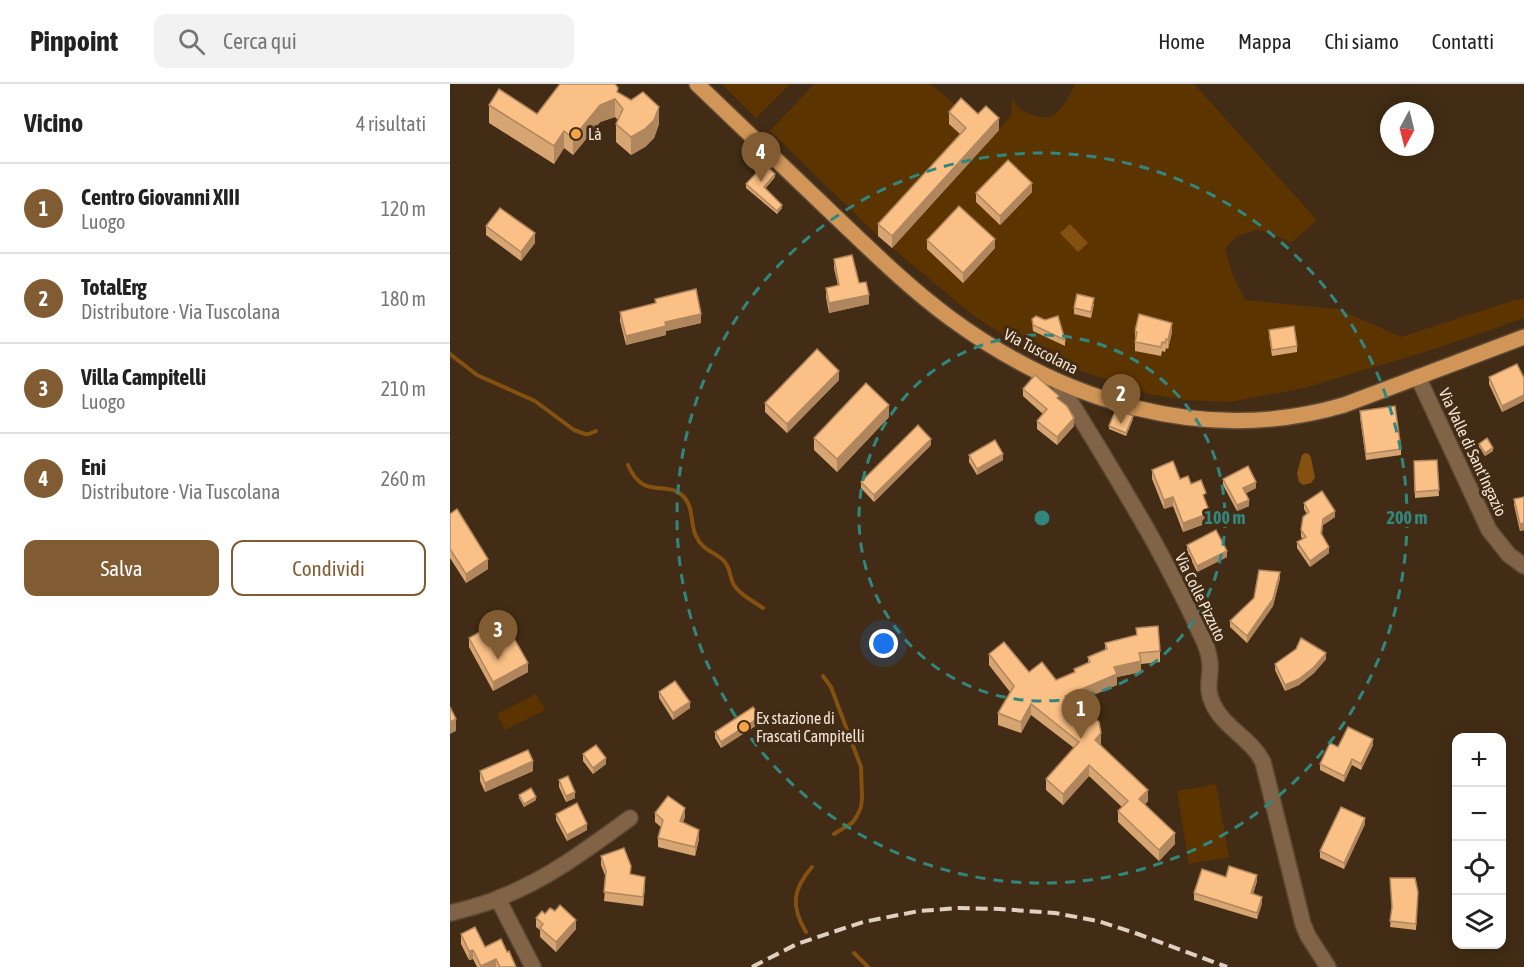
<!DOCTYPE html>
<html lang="it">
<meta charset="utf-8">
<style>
body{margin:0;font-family:"Asap Condensed",sans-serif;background:#f2f2f2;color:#222}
.controls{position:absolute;right:18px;bottom:18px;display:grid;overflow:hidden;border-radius:12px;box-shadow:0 3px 15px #0003}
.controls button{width:54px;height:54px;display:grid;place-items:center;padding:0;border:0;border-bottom:2px solid #e0e0e0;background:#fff;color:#222;font:30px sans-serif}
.compass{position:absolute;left:930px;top:18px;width:54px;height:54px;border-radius:50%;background:#fff;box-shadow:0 3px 15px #0003;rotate:187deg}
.you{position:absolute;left:434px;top:560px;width:21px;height:21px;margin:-15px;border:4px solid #fff;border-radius:50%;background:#1a73e8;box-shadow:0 0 0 9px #1a73e833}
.badge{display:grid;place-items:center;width:39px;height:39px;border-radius:50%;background:#815c32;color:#fff;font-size:20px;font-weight:700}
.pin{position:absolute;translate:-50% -50px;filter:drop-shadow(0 2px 3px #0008)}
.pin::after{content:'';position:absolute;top:32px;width:21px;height:18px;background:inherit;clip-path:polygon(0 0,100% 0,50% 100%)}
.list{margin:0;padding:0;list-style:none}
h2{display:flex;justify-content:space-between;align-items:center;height:78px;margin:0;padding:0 24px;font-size:26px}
h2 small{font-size:20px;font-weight:400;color:#767676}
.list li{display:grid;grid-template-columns:39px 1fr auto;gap:18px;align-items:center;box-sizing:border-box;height:90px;padding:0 24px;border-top:2px solid #e0e0e0}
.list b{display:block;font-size:22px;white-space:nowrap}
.list p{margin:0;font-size:20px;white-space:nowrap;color:#767676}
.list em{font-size:20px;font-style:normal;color:#767676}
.actions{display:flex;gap:12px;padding:18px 24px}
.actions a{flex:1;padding:14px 0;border:2px solid #815c32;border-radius:12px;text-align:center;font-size:21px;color:#815c32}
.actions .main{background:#815c32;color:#fff}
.icon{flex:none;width:33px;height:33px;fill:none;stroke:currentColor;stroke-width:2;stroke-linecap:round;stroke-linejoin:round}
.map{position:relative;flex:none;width:1074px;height:883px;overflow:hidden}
header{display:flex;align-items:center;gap:36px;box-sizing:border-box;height:84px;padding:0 30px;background:#fff;border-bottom:2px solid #e0e0e0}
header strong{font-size:28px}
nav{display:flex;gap:33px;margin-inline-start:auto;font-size:21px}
.search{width:420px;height:54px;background:#f2f2f2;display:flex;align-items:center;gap:15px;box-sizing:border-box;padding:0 21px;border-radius:12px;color:#767676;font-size:22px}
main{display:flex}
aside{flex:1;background:#fff}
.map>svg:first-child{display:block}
.green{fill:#5c3400}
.water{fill:#845110}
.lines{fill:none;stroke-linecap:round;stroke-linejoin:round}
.stream{stroke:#845110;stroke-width:4}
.minor-casing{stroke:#5e4a34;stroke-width:18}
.major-casing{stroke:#5e4a34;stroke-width:18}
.minor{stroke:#816447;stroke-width:15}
.major{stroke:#d09557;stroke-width:15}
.rail{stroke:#e0d0c1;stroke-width:4;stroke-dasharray:12 6;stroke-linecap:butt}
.wall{fill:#d7a572}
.shaded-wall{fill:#af865d}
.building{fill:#fac085;stroke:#af865d;stroke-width:1.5}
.ring{fill:none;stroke:#31877e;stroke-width:3;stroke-dasharray:10 8}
.poi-dot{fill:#f5a345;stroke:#422c15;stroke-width:2}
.labels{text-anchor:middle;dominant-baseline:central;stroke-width:6;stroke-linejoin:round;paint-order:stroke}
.poi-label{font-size:16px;fill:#f4e5d7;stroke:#422c15;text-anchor:start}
.street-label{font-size:16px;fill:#f4e5d7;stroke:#422c15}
.centre{fill:#31877e;stroke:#422c15;stroke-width:3}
.ring-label{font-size:18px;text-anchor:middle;font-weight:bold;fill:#31877e;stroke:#422c15;stroke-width:6;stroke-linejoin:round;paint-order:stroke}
</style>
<header>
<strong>Pinpoint</strong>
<div class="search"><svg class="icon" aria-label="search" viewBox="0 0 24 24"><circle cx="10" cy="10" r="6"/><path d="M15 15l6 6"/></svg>Cerca qui</div>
<nav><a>Home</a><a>Mappa</a><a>Chi siamo</a><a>Contatti</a></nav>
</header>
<main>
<aside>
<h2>Vicino<small>4 risultati</small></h2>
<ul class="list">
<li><span class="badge">1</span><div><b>Centro Giovanni XIII</b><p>Luogo</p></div><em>120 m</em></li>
<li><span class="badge">2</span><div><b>TotalErg</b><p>Distributore · Via Tuscolana</p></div><em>180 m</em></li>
<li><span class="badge">3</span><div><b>Villa Campitelli</b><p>Luogo</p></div><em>210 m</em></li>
<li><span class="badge">4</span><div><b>Eni</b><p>Distributore · Via Tuscolana</p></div><em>260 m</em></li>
</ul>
<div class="actions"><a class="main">Salva</a><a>Condividi</a></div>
</aside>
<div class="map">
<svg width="1074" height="883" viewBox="0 0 1074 883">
<rect width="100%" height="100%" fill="#422c15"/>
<!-- green -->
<g class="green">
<path d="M272,0H340L306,34Z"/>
<path d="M364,0H481L528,41L549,46L561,31L562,14C567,24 573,28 584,31C588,33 593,34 598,33C611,30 620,11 625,0H744L867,136L841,159L824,150L806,146L786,153L775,164L783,192L795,216L888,225L951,253L1064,216L1074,215V234L991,263L854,304L780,318L735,316L698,310L603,277L561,256L524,232L428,152L320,47Z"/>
<path d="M86,610L95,626L55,646L47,630Z"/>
<path d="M766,700L779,773L739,780L727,707Z"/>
</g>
<!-- water -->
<g class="water">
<path d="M620,140L638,159L628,168L610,149Z"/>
<path d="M855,369L859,370L861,374L865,394L861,399L853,401L849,398L847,389L852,371Z"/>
</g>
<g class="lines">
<!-- stream -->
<g class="stream">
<path d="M0,270L27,291L85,317L124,346L135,350H139L146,347"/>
<path d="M178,381C194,418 216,394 234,413C244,424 240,440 246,452C252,466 263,467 273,476C281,483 279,493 284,501C290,511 303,517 313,524"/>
<path d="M373,592L381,603L411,683L412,714L411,723L407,732L402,739L384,750"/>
<path d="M356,848C341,823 342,806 362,783"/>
<path d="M404,869L418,883"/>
</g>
<!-- minor casing -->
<g class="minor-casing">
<g id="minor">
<path d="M968,293L1039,446L1059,471L1074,482"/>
<path d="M608,298C639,347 669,397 698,447C716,480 735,514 750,549C755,558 759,569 760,579C761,595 755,603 763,620C774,644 801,654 813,678L853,840L858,852L878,883"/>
<path d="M48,815L83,883"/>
<path d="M0,829C16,825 33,821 49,814C98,795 139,764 180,734"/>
</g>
</g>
<!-- major casing -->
<g class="major-casing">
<path id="major" d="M247,0C293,44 339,88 385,132C422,167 459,204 500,234C614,318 755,362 894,321L1074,253"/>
</g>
<!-- minor -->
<use href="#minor" class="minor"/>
<!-- major -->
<use href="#major" class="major"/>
<!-- rail -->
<path class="rail" d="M302,883L347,860L413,838L469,827L509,824L550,825L605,829L648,837L688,850L777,883"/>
</g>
<!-- wall -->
<g class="wall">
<path d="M168,9L209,40L204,54L195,63L181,71L166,58V40L168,36L165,33L150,38L123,71L114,64L104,80L39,39V21L87,30Z"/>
<path d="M499,28L528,30L549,46L442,164L428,152V140L510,50L499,40Z"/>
<path d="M325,93L315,105L332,124L327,130L296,104V100Z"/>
<path d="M582,108L550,141L526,118V109Z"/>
<path d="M36,142L85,159L71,177L36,151Z"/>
<path d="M477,156L545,164L513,199L477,165Z"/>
<path d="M384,175L409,199L419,220L379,229L376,213V204L388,202L384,184Z"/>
<path d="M205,215L251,239L216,247V251L176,261L170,237V228L205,220Z"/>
<path d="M644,220L641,234L624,230V224Z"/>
<path d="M582,235L615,256V262L583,247Z"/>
<path d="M819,246L847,262V268L822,272L819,252Z"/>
<path d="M685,247L722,248L718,265L716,264L715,268L712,267L711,272L685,267Z"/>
<path d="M1039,293L1074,294V317L1052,328L1039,300Z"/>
<path d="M389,296L337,349L315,328V319Z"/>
<path d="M573,305L609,316L624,342L607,361L587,345V337L593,330L573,312Z"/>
<path d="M910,327L951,365V371L916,376L910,333Z"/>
<path d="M439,333L387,388L364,366V354Z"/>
<path d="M683,335L676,352L659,345V342Z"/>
<path d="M1029,360L1043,367L1035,372L1029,363Z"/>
<path d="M481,361L424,418L411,404V398Z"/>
<path d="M519,371L553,376L527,391L519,378Z"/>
<path d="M987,376L989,412L965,414L964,377Z"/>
<path d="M702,386L730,395L741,400L756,419L760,438L733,448L723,422L714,425L702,395Z"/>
<path d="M773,395L806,404L796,409L799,422L787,427L773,401Z"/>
<path d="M1074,413V446L1070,447L1064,421V415Z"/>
<path d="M854,419L885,433L873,441L872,450L879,469L860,483L847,464V458L853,455L851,453V446L857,430L854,425Z"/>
<path d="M0,430L38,485L16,499L0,474Z"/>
<path d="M737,461L777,473L747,488L737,467Z"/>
<path d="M830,494L823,522L797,559L780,543V537Z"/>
<path d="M686,544L710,567V578L691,580V588L667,593V601L621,620L628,632L651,660L650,661L698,717L695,720L725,760L709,777L668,738V727L672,723L639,692L613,721L596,706V695L624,664L581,631L571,649L548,641V629L560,608L539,581V570L579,588L606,596L624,589V585L638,579V573L655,566V559L686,551Z"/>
<path d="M19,554L78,588L43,607L19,563Z"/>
<path d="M876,575L864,589L849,601L835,607L825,586V580Z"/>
<path d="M209,608L240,624L223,636L209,614Z"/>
<path d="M310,639L271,664L265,654V648Z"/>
<path d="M923,661L911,686L902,681L894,698L870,686V680L888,663Z"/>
<path d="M133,670L156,680L143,690L133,677Z"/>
<path d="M30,687H83L35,708L30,697Z"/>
<path d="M109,696L125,714L116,718L109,703Z"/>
<path d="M69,711L86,716L74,723L69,714Z"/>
<path d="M205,729L235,733L233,738L249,755L245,772L208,763V754L211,743L205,738Z"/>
<path d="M106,730L137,746L117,757L106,736Z"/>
<path d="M915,740L894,785L870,774V767Z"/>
<path d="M151,772L181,791L195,802L193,822L154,817L156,794L151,781Z"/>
<path d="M776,793L807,797L803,810L812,819L807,835L744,816V809Z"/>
<path d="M940,794L968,808L966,846L940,843L942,825Z"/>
<path d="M86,834L126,845L106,868L90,853V846L86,843Z"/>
<path d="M11,850L35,863L57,868L66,883H27L23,875L19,876L11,860Z"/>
</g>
<!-- shaded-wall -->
<g class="shaded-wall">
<path d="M165,15V33L150,38L123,71V54L150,21Z"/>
<path d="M209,23V40L204,54L195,63L181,71V53Z"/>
<path d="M549,34V46L442,164V152Z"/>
<path d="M114,47V64L104,80V62Z"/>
<path d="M325,90V93L314,106V103Z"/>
<path d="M582,99V108L550,141V132Z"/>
<path d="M332,121V124L327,130V127Z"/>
<path d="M85,149V159L71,177V168Z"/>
<path d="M545,155V164L513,199V189Z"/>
<path d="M419,211V220L379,229V219Z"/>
<path d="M251,230V239L216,247V251L176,261V252L215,238Z"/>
<path d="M722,239V248L718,265V256Z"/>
<path d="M389,287V296L337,349V340Z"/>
<path d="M1074,311V317L1052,328V322Z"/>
<path d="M439,321V333L387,388V375Z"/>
<path d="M683,332V335L676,352V349Z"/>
<path d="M624,334V342L607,361V353Z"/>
<path d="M481,355V361L424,418V411Z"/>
<path d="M1043,364V367L1035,372V369Z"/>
<path d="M553,370V376L527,391V385Z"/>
<path d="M806,398V404L793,411V404Z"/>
<path d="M723,413V422L714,425V416Z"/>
<path d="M799,416V422L787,427V421Z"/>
<path d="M885,427V433L873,441L871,455L873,435Z"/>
<path d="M760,429V438L733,448V439Z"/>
<path d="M1074,439V446L1070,447V440Z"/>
<path d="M879,463V469L860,483V477Z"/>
<path d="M777,467V473L747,488V482Z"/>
<path d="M38,475V485L16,499V490Z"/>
<path d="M830,488V494L823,522L797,559V552Z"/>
<path d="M876,569V575L864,589L849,601L835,607V601Z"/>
<path d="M691,577V588L667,593V601L615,623V612L664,583Z"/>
<path d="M78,579V588L43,607V598Z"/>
<path d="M240,618V624L223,636V629Z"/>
<path d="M581,620V631L571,649V638Z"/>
<path d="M310,633V639L271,664V658Z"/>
<path d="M6,635V647L0,650V638Z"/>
<path d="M651,649V660L645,667V656Z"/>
<path d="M923,655V661L911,686V680Z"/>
<path d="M156,674V680L143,690V684Z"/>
<path d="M902,675V681L894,698V692Z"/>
<path d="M83,677V687L35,708V699Z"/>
<path d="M639,681V692L613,721V710Z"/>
<path d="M698,706V717L689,726V715Z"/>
<path d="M125,708V714L116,718V712Z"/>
<path d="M86,713V716L74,723V720Z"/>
<path d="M235,724V733L230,746V737Z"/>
<path d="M915,734V740L894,785V779Z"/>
<path d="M137,740V746L117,757V751Z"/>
<path d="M249,746V755L245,772V763Z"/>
<path d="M725,749V760L709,777V766Z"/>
<path d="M807,791V797L801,816V809Z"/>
<path d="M195,793V802L193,822V813Z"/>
<path d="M812,813V819L807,835V829Z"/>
<path d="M126,836V845L106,868V858Z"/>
<path d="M23,866V875L19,876V867Z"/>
<path d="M46,875V883H31V882Z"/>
</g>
<!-- building -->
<g class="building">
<path d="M110,0H165L168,4L167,8L181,16L193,8L209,23L204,36L195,45L181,53L166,40L173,25L165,15L150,21L123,54L114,47L104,62L39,21L49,5L87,30Z"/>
<path d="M511,14L528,30L536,22L549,34L442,152L428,140L516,44L499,28Z"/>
<path d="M558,76L582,99L550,132L526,109Z"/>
<path d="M315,80L325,90L314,103L332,121L327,127L296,100Z"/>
<path d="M509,122L545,155L513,189L477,156Z"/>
<path d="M50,124L85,149L71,168L36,142Z"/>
<path d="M402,171L409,199L416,198L419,211L379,219L376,204L389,201L384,175Z"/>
<path d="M246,205L251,230L215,238L216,242L176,252L170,228L206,219L205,215Z"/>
<path d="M627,210L644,214L641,228L624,224Z"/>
<path d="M689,230L722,239L718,256L716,255L715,259L712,258L711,263L685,258L687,248L685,247Z"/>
<path d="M586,232L595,236L608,232L615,256L583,241L582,235Z"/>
<path d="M844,242L847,262L822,266L819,246Z"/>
<path d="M367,265L389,287L337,340L315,319Z"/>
<path d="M1067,280L1074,294V311L1052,322L1039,293Z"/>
<path d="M585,291L609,312L607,314L617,322L624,334L607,353L587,337L597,325L573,305Z"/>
<path d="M416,299L439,321L387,375L364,354Z"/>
<path d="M945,322L951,365L916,370L910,327Z"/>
<path d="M666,325L683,332L676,349L659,342Z"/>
<path d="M468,341L481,355L424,411L411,398Z"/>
<path d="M1037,354L1043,364L1035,369L1029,360Z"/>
<path d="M545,356L553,370L527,385L519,371Z"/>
<path d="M987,376L989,406L965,408L964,377Z"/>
<path d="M723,377L730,395L738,392L741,400L751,396L756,409L753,411L760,429L733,439L723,413L714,416L702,386Z"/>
<path d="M798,382L806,398L793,404L799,416L787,421L773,395Z"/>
<path d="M872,407L885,427L873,435L871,449L879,463L860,477L847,458L856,453L851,446L853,433L859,428L854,419Z"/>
<path d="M1074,413V439L1070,440L1064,415Z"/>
<path d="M7,425L38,475L16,490L0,465V430Z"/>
<path d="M766,446L777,467L747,482L737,461Z"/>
<path d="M809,486L830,488L823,515L797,552L780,537L804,514Z"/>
<path d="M53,535L78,579L43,598L19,554Z"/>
<path d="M708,542L710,567L689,569L691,577L664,583L667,590L615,612L628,632L640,630L649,638L651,649L645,656L698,706L689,715L725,749L709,766L668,727L678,717L639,681L613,710L596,695L629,658L581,620L571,638L548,629L564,602L539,570L554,558L579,588L592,578L606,596L625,588L624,585L640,578L638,573L657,565L655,559L687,551L686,544Z"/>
<path d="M851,554L876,569L864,583L849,595L835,601L825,580L846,565Z"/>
<path d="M225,597L240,618L223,629L209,608Z"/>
<path d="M0,623L6,635L0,638Z"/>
<path d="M303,623L310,633L271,658L265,648Z"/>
<path d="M898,643L923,655L911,680L902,675L894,692L870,680L880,659L888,663Z"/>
<path d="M146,661L156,674L143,684L133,670Z"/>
<path d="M78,666L83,677L35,699L30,687Z"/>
<path d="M118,692L125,708L116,712L109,696Z"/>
<path d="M81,704L86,713L74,720L69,711Z"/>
<path d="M218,712L235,724L230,737L249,746L245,763L208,754L213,736L205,729Z"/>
<path d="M127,719L137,740L117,751L106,730Z"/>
<path d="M891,723L915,734L894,779L870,767Z"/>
<path d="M174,764L181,782L180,790L195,793L193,813L154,808L156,787L151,772Z"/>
<path d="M779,782L807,791L801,809L812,813L807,829L744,809L752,785L776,793Z"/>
<path d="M940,794H965L968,808L966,840L940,837L942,823Z"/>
<path d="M110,821L126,836L106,858L90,844L93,840L86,834L92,827L95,830L100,824L105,827Z"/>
<path d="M25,843L35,863L51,855L57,868L59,867L66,883H50L46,875L31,882L23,866L19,867L11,850Z"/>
</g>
<!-- distance rings -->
<g class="ring">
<circle cx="592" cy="434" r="183"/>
<circle cx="592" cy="434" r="365"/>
</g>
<!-- markers -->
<g class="poi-dot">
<circle cx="126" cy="50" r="6"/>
<circle cx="294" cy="643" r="6"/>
</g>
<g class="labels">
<!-- poi labels -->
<g class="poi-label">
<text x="138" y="50">Là</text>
<text x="306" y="634">Ex stazione di<tspan x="306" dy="18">Frascati Campitelli</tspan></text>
</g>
<!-- street labels -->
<g class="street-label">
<text transform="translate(591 267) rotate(27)">Via Tuscolana</text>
<text transform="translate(1023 368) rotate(65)">Via Valle di Sant'Ingazio</text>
<text transform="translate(751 513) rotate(64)">Via Colle Pizzuto</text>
</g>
</g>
<circle cx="592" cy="434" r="9" class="centre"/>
<g class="ring-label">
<text x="775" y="440">100 m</text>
<text x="957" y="440">200 m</text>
</g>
</svg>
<div class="controls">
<button>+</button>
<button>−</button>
<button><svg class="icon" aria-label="locate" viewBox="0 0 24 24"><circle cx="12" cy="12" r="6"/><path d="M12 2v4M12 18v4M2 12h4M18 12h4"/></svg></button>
<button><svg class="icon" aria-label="layers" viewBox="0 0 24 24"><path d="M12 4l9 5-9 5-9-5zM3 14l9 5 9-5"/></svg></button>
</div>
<svg class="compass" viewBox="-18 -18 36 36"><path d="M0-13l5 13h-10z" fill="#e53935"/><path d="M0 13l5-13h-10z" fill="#767676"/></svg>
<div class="you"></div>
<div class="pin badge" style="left:631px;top:655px">1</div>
<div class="pin badge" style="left:671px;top:340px">2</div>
<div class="pin badge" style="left:48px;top:576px">3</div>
<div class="pin badge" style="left:311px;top:98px">4</div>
</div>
</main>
